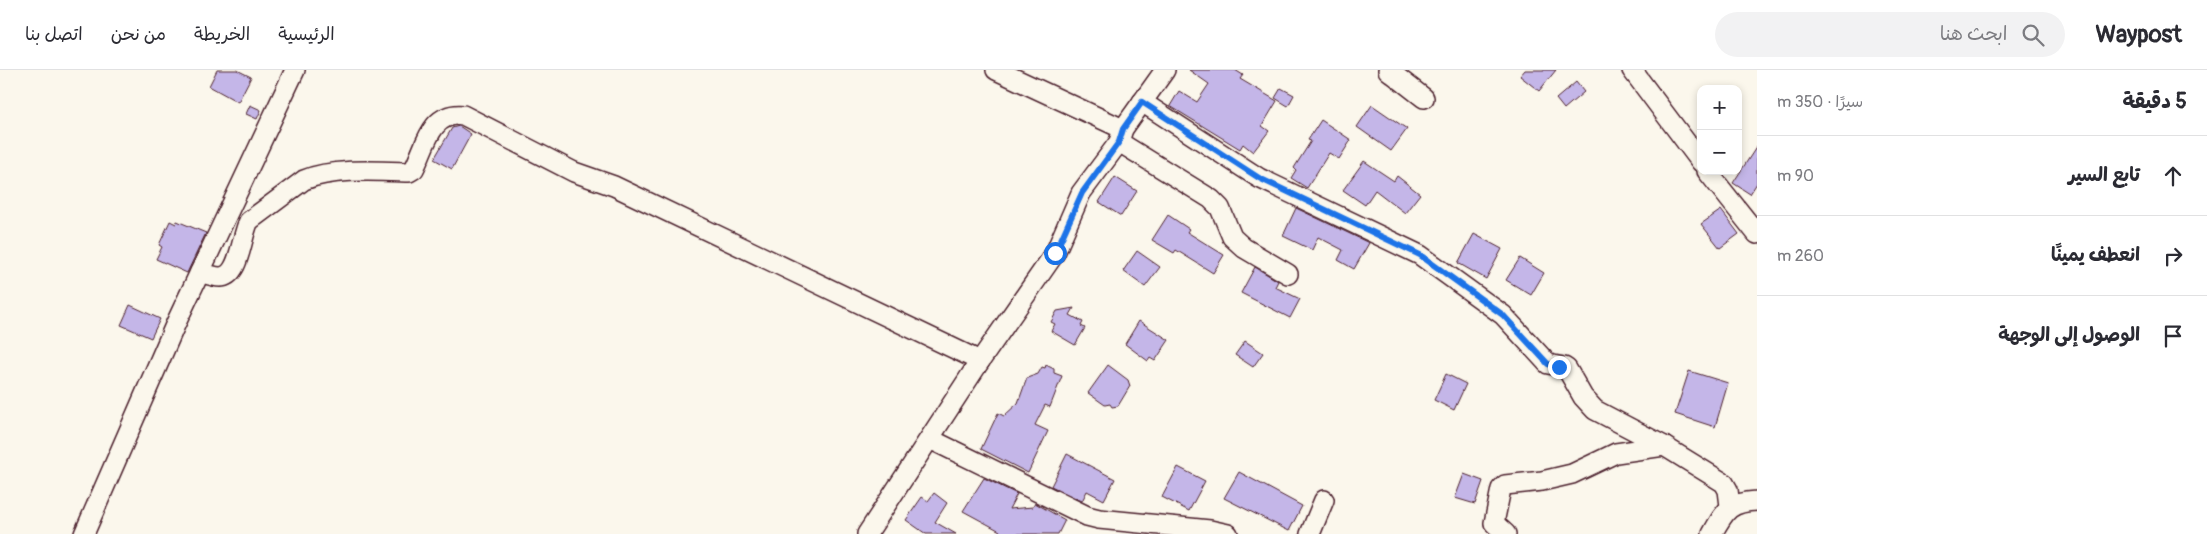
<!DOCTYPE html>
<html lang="ar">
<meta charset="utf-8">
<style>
body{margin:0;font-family:Pangolin,"Playpen Sans Arabic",sans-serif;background:#f2f2f3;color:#2b2b33;direction:rtl}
.controls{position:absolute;right:15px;top:15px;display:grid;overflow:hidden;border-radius:10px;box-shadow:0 2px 8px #0003}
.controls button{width:45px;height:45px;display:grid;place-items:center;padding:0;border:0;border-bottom:1px solid #e1e1e2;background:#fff;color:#2b2b33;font:25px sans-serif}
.stop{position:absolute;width:15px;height:15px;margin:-11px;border:4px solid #1a73e8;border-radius:50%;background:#fff}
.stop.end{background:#1a73e8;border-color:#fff;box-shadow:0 1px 5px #0008}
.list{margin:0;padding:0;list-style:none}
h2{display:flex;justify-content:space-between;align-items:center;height:65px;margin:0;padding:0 20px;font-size:21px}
h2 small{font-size:16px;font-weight:400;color:#7c7c81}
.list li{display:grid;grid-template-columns:32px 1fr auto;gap:15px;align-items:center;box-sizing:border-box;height:80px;padding:0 20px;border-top:1px solid #e1e1e2}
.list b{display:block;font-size:19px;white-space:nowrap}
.list em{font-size:16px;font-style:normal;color:#7c7c81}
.icon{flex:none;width:28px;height:28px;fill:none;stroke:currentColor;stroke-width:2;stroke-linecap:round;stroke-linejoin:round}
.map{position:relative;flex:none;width:1757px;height:464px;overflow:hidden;direction:ltr}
header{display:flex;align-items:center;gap:30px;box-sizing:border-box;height:70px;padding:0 25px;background:#fff;border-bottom:1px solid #e1e1e2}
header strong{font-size:24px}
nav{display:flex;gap:28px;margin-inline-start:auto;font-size:18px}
.search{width:350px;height:45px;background:#f2f2f3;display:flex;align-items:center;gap:12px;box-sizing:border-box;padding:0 18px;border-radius:28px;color:#7c7c81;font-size:19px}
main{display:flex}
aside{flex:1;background:#fff}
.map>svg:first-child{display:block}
.building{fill:#c4b6e8;stroke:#4a1f2b}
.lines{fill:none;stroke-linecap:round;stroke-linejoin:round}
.minor-casing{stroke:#4a1f2b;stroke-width:22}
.minor{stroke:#fbf7ec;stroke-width:19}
.route{stroke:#1a73e8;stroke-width:6}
</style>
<header>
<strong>Waypost</strong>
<div class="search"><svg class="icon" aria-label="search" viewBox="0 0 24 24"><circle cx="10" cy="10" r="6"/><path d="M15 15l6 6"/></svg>ابحث هنا</div>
<nav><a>الرئيسية</a><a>الخريطة</a><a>من نحن</a><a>اتصل بنا</a></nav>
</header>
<main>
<aside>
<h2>5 دقيقة<small>سيرًا · 350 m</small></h2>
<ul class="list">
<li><svg class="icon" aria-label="ahead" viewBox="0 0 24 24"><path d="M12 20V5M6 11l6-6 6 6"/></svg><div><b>تابع السير</b></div><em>90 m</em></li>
<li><svg class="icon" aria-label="right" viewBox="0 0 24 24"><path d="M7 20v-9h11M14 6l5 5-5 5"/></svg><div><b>انعطف يمينًا</b></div><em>260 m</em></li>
<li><svg class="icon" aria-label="arrive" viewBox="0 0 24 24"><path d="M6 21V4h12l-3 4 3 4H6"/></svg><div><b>الوصول إلى الوجهة</b></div></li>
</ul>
</aside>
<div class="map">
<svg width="1757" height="464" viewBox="0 0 1757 464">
<rect width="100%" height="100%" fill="#fbf7ec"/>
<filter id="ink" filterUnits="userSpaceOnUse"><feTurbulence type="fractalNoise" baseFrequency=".02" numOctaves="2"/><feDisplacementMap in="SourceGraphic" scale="10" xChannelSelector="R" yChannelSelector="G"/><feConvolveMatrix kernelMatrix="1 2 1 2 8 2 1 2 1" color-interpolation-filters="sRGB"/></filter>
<g filter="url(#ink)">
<!-- building -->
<g class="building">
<path d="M217,0H237L251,7L238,32L209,16Z"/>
<path d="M1189,0H1235L1243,5L1240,9L1277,31L1262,56L1269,61L1253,82L1243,74L1240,79L1170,36L1179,21L1197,32L1209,14Z"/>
<path d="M1525,0H1556L1539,21L1520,6Z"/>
<path d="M1576,12L1584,22L1564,39L1556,29Z"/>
<path d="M1281,18L1294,25L1288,36L1275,28Z"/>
<path d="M250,35L261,40L257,49L246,44Z"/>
<path d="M1372,35L1407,59L1391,81L1357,57Z"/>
<path d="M1321,50L1351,70L1339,89L1329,83L1307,118L1291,108L1296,100L1294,98L1311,71L1308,70Z"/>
<path d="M459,56L471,64L452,99L434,89L452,58Z"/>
<path d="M1757,76V113L1750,124L1733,113Z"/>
<path d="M1364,91L1394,111L1397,106L1420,124L1405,143L1375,120L1365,135L1343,120Z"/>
<path d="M1115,107L1137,121L1121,146L1099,132Z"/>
<path d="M1296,138L1369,173L1354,199L1338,190L1343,180L1318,167L1312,180L1283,166Z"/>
<path d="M1721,140L1739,164L1720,178L1701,154Z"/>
<path d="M1168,145L1189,159L1187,162L1224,185L1213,203L1176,180L1174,183L1152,170Z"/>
<path d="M170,151L176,154L177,151L206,163L187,203L156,189L162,177L159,175Z"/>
<path d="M1474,164L1502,179L1486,209L1458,193Z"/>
<path d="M1137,181L1160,197L1145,217L1123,201Z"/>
<path d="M1520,188L1544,203L1531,225L1506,210Z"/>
<path d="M1255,197L1278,211L1275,217L1300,229L1290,248L1241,223Z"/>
<path d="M130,235L160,249L151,268L121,255Z"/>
<path d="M1074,238L1070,245L1083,252L1081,256L1085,258L1075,275L1051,261L1055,254L1051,252L1057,241Z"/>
<path d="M1139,251L1169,270L1155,291L1150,288L1148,291L1125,274Z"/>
<path d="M1245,271L1263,283L1253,297L1235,285Z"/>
<path d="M1046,295L1054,299V303L1062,306L1050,337L1045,335L1035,355L1048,361L1028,403L981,379L998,343L1004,346L1018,333L1027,308L1038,304L1042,297L1045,298Z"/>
<path d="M1108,295L1128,310L1130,316L1118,336L1112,337L1110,334L1105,335L1088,323Z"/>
<path d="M1689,301L1728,313L1715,357L1675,344Z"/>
<path d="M1446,304L1466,314L1454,340L1434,330Z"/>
<path d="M1067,384L1115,409L1104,430L1087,421L1082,431L1051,416Z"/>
<path d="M1178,397L1205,411L1189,441L1162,427Z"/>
<path d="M1239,402L1302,436L1289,461L1224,428Z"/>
<path d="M1464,404L1483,411L1475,434L1455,428Z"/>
<path d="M984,408L1017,424L1009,439L1033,437L1035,433L1065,450L1058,464H998L1000,461L963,441Z"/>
<path d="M934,423L947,433L935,452L956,464H926L906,450L922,427L928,431Z"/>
</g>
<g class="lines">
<!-- minor casing -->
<g class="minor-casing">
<g id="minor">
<path d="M996,0L1123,59"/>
<path d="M1388,0L1424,28"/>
<path d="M1632,0L1701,92"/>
<path d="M1142,32L1259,108L1420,185L1503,245L1548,294L1564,297L1567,299L1583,327L1595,340L1664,376L1724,413L1728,420L1730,436"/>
<path d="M1119,72L1211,129L1220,138L1232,167L1244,178L1288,204"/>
<path d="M1707,101L1757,164"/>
<path d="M200,202C206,204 214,207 220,207C240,207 241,166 249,151L304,110C333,98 378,101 409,102L414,99C426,76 430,42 463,45L574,102L614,116L980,291"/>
<path d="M930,369L1087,446L1099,449L1210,460L1228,464"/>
<path d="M84,464L176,253L295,0"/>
<path d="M867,464L980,291L1055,183L1081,123L1119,72L1123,59L1165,0"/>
<path d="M1310,464L1324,430"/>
<path d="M1506,464L1494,453L1501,419L1505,415L1542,411L1572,404L1616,383L1664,376"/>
<path d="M1712,464C1725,441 1729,432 1757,431"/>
</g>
</g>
<!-- minor -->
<use href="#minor" class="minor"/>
</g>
</g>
<g class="lines" filter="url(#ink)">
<!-- route -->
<path class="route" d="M1055,183L1082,123L1119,72L1123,59L1142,32L1259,108L1420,185L1503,245L1548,294L1559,297"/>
</g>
</svg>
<div class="controls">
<button>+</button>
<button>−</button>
</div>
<div class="stop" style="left:1055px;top:183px"></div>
<div class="stop end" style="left:1559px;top:297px"></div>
</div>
</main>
